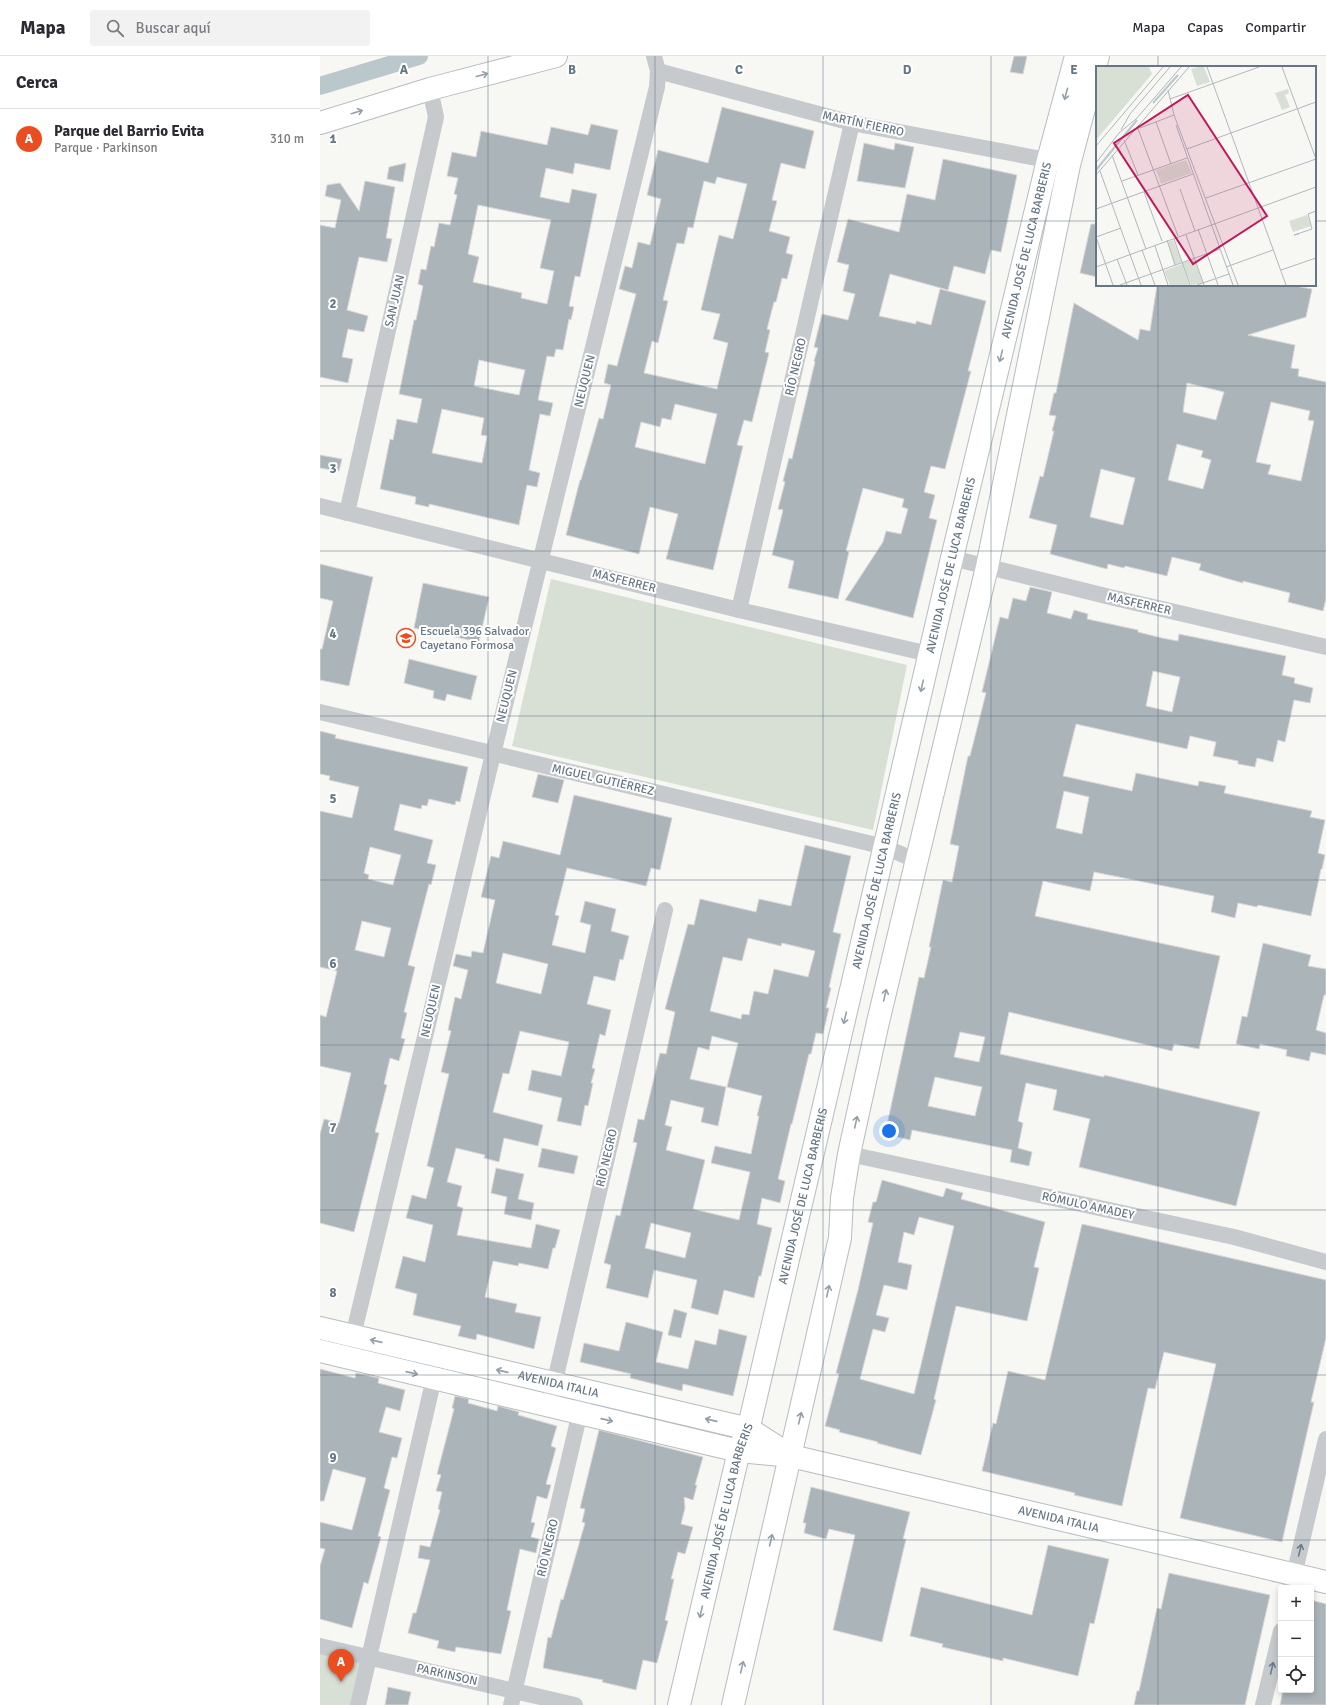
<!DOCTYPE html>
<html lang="es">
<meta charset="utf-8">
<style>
body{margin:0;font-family:Signika,sans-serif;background:#f2f2f3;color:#2b2b33}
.controls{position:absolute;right:12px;bottom:12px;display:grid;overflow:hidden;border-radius:4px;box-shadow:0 2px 6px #0003}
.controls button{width:36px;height:36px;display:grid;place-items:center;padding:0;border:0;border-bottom:1px solid #e1e1e2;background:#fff;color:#2b2b33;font:20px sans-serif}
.you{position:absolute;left:569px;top:1075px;width:14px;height:14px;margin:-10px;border:3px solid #fff;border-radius:50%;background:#1a73e8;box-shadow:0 0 0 6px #1a73e833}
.badge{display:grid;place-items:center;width:26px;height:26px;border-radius:50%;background:#ea4d20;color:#fff;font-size:13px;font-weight:700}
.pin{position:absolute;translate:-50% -33px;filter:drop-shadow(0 1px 2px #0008)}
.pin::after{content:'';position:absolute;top:21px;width:14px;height:12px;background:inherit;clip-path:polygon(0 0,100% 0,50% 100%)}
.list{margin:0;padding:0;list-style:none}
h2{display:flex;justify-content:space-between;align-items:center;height:52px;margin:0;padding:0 16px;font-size:17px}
h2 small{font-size:13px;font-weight:400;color:#7c7c81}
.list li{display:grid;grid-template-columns:26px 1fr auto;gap:12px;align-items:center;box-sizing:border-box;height:60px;padding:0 16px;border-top:1px solid #e1e1e2}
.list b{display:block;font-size:15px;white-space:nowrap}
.list p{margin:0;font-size:13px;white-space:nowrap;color:#7c7c81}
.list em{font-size:13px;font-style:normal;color:#7c7c81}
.icon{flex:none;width:22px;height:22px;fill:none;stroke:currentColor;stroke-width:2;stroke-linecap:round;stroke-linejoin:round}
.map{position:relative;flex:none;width:1006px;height:1649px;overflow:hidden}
header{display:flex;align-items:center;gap:24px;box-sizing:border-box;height:56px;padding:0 20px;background:#fff;border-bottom:1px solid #e1e1e2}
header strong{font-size:19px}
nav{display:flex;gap:22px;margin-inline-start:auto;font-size:14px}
.search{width:280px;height:36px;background:#f2f2f3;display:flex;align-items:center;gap:10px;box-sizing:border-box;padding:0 14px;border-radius:4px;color:#7c7c81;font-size:15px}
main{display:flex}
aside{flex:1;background:#fff}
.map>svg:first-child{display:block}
.green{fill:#d8dfd4}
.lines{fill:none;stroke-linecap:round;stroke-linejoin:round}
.canal{stroke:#bbc8cb;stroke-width:18}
.building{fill:#abb4b9;stroke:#d9d8d6;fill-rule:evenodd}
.secondary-casing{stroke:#b6bcc0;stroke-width:24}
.street{stroke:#c7cacd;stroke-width:16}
.secondary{stroke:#fff;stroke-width:22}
.oneway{stroke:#93a0aa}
.oneway2{stroke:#6a7b8a}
.grid{fill:none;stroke:#657786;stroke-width:1;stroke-opacity:0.55}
.labels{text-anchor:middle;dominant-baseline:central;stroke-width:4;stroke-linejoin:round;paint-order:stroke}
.street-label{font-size:12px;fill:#657786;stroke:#fff}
.poi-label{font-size:12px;fill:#657786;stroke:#fff;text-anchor:start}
.inset-river{fill:none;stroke:#bbc8cb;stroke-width:2}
.inset-road{fill:none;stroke:#b0b8be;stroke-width:1}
.view{fill:#c2185b;fill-opacity:0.15;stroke:#c2185b;stroke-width:2}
.inset-edge{fill:none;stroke:#657786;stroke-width:2}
.grid-label{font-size:13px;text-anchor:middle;font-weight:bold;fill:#657786;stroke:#fff;stroke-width:4;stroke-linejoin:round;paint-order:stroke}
</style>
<header>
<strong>Mapa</strong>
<div class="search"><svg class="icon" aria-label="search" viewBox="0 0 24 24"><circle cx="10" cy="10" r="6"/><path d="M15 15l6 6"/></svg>Buscar aquí</div>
<nav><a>Mapa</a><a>Capas</a><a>Compartir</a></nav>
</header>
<main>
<aside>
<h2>Cerca<small></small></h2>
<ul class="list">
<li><span class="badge">A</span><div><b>Parque del Barrio Evita</b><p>Parque · Parkinson</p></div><em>310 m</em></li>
</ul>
</aside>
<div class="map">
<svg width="1006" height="1649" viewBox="0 0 1006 1649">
<rect width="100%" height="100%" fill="#f7f7f4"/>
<!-- green -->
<g class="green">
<path d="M231,523L587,609L553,774L192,690Z"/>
<path d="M0,1592L47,1603L36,1649H0Z"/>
</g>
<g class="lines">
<!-- canal -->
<path class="canal" d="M0,30L99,0"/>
</g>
<!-- building -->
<g class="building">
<path d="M694,0H707L703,18L690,16Z"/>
<path d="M402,51L494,75L485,113L461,107L452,144L457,145L449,175L470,181L466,197L473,199L467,223L462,222L456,246H454L447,273L450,274L445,296L449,297L432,366L424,364L417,389L423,390L393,514L346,503L358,458L330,451L319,498L246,479L260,424H261L279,362L283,363L291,329L284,327L288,308L297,310L316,238L299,233L305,210L312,212L318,186L330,189L341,143L327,139L338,94L388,107ZM397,121L427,128L413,183L399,179L381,254L400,258L393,283L408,287L397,333L324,317L332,285L338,287L348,245L343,244L357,187L364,188L368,171L373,172L384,125L395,128ZM355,348L397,358L385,408L315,391L321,366L340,371L342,362L351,364Z"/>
<path d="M271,68L298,74L290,114L255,107L253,118L226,112L220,141L249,147L252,133L277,138L260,221L255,220L249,250L254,251L251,264L249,263L243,294L236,293L234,301L227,300L218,344L233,347L230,360L220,358L209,414L220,417L217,431L207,429L199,469L109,448V451L95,448L96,441L60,433L70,383L73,384L77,363L97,367L102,343L79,338L94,264H96L103,230L98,228L101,213L106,214L111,190L114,191L119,167L130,169L137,139L134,138L138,122L127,120L132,96L156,101L161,75L227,89L231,71L268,79ZM158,149L231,164L220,212L234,215L227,248L201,242L202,237L153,226L159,201L148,198ZM159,304L205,314L199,339L154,330ZM122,353L164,362L161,379L167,380L162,407L112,397Z"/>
<path d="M544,87L574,94L575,87L594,91L585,132L537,125Z"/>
<path d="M623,103L697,119L681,196L671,194L665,218L634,210L628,234L570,218L559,260L596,268V265L611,269L620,233L666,245L648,315H651L625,413L611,410L604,436L615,439L609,462L617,464L593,562L525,544L563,486L566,475L581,478L588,453L582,451L584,443L543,432L526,495L529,496L518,543L468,532L474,505L452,499L463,454L458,453L465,426L463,425L469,402L472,403L495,306L494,305L498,292L494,291L502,258L528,264L535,238L523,235L529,209L517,206L528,163L579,176L587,138L615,144Z"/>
<path d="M86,107L83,126L67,123L69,111Z"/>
<path d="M45,125L75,131L66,182L72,183L67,206L39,201L27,254L48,260L44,276L28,273L22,301L33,303L28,327L0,321V169L15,172L21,144L5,140L7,129L20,127L39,155Z"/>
<path d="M771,168H777V221L760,217Z"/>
<path d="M837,229H970L992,233L986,261L928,279L975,289L971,312L979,313L978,320L1006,326V543L1003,555L968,546L970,537L923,525V527L905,522L879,514L881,508L852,501L847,520L805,510L804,512L788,508L787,513L730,498L737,469L709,462L720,420L723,421L734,375H732L736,360L729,359L734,337H736L754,247L818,284L820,273L830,275ZM867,327L904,336L896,364L863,356ZM951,346L990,355L988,364L994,365L981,425L948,418L951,409L936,406ZM857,388L883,395L881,401L891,404L883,433L848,424ZM781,413L815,422L803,469L770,461Z"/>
<path d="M0,399L22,403L19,415L0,412Z"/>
<path d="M0,508L53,521L29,630L0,624V593H2L13,545L0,542Z"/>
<path d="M103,527L169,541L159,586L94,572Z"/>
<path d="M710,531L732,536L727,557L751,563L754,554L768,558L767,563L818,574V576L842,582L858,585L859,578L966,600L962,619L975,622L974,627L993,632L990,647L974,644L965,686L958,684L953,706L937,702L935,711L918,708V705L893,700L896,686L870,680L867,693L756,668L743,720L812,735L816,717L878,730L879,725L906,730L904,737L992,755L990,761L1005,764L998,797L1005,799L1002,813H1001L991,860L938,849L937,851L918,847L915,862L891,856L894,840L774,816L770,835L723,825L715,860L900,900L879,993L854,988L852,995L689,956L680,998L784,1021V1019L940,1056L916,1150L759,1111L770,1063L733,1054L737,1034L706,1027L698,1065L703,1067L698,1092L712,1096L709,1110L690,1106L692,1094L592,1074L590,1084L565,1078L599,921L604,922L611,891H609L623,824L632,826L639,790L630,788L648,700H650L666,637L662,636L680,561L688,563L693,542L706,545ZM833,615L860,621L852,656L826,650ZM744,735L769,741L762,778L736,772ZM640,976L665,981L659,1006L634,1001ZM615,1021L662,1031L655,1060L608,1050Z"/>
<path d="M89,603L157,620L151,644L127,638L125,645L113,642L114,635L84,627Z"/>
<path d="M0,675L16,679L15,682L148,711L140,746L136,745L135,749L109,743L107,750L102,749L101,753L80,748L74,774L113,784L107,807L116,809L111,829L109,828L88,909L95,911L84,956L87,957L81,982L85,983L79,1005L70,1002L64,1028L67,1029L55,1076L59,1077L34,1176L0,1167V1078L4,1063L19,1067L31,1017L0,1010V959L6,961L17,915L0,911V755L32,762L39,731L9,724L10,720L0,718ZM50,791L81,799L73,829L48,823L49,819L44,817ZM42,865L71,872L64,901L35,894Z"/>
<path d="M218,718L244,724L238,747L212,741Z"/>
<path d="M254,739L352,762L340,814L331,812L326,830L247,812L235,859L239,860L232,889L265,897L271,869L260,866L265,845L296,853L291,875L309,880L303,904L300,903L295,925L274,920L267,948L291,954L285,980L280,978L272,1012L275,1013L271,1027H273L268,1050L265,1049L261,1070L237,1065L242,1042L208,1034L212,1014L241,1020L249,986L200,975L189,1018L183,1017L173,1056L223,1069L218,1090L184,1082L179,1106L164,1102L165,1099L136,1092L127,1126L142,1130L137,1150L143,1152L137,1179L211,1192L216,1168L240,1174L235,1192H233L228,1213L199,1207L198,1210L173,1205L165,1241L197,1248L195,1256L221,1261L214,1293L157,1278L156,1284L138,1280L141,1270L93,1259L97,1238L75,1232L83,1200L105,1206L113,1169L86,1162L92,1139L106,1143L114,1112L107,1110L129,1018L121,1016L131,975L128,974L135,941L141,943L148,914L133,910L136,898L151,901L152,895L163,897L175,844L161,841L171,800L179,802L183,785L240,799ZM183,897L228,908L221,938L176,927Z"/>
<path d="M485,789L531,800L513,876L521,878L509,931L511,932L506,952H509L503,978L496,977L491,998H489L472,1068H471L458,1123L465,1125L460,1147L442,1142L437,1168L452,1172L441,1220H439L434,1242L404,1234L398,1259L371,1252L377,1224L334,1214L328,1242L286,1232L291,1209L284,1207L296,1159L300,1160L317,1087L313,1086L318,1063L324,1064L340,997L346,998L355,956L345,953L368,868L374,869L380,843L436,856L439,843L471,850ZM428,882L461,890L462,887L495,895L488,921L454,913L448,938L434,935L429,959L422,958L421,963L390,955L403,901L422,905ZM392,980L418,987L407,1031L442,1040L437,1060H439L431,1098L395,1090L391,1107L430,1116L419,1164L373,1153L385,1104L346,1094L352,1071L345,1069L351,1044L384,1052L381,1066L398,1070L406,1031L370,1023L378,991L389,994ZM331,1167L371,1177L365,1202L325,1192Z"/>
<path d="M943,887L991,899L988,910L1006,913V939H1004L996,974L1006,977V999L991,996L989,1005L966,1000L967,994L940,988L939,993L916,988L922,960L927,961Z"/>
<path d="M222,1092L258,1100L254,1118L218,1111Z"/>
<path d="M176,1112L204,1118L198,1143L214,1147L211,1164L184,1158L187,1141L171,1137Z"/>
<path d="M562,1124L623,1141L626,1132L643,1137L641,1143L725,1166L714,1211L719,1212L707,1265L636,1250L614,1343L616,1344L601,1399L557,1387L558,1386L519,1376L520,1374L505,1370L519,1318L516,1317L538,1234L553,1167L548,1166L553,1146H556ZM599,1161L634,1170L594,1338L540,1323L553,1273L565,1276L569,1262L556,1259L564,1229L587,1234L592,1209L578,1206L584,1176L594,1179Z"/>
<path d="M762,1168L1006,1224V1282L991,1346H994L962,1486L860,1462L896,1308L844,1296L835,1333L828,1332L802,1450L754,1439L755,1437L662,1415L673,1367L676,1368L688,1315L725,1324Z"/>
<path d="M354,1253L367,1257L361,1282L348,1279Z"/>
<path d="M306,1266L343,1276L336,1306L368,1313L375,1284L396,1289L399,1273L427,1280L413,1340L363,1328L362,1335L310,1322L311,1318L260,1306L264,1287L299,1295Z"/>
<path d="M0,1313L35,1322L36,1317L59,1322L58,1327L85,1334L80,1355L66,1351L59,1376L82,1382L77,1402L72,1401L64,1432L70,1434L58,1480L61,1481L48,1528L44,1526L32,1572L0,1563V1510L5,1493L0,1492V1466L32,1474L46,1422L13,1413L4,1445H0Z"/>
<path d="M135,1340L149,1343L148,1347L177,1355L178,1350L182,1351L199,1356L198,1359L237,1370L231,1390L236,1392L226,1428L231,1429L227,1443L217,1440L211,1466L215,1467L211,1481L219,1483L216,1497L200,1493L187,1554L191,1555L181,1598L136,1591L135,1596L117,1592L119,1585L88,1577L93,1557H96L110,1504L98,1502L100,1489L110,1491L120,1454L118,1453L122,1436L116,1435L121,1419L117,1418L134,1353L132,1352Z"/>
<path d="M279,1374L383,1401L375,1429H377L373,1444L364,1441L365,1452L361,1468L373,1471L365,1498L358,1496L351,1523H354L345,1564L348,1565L337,1607L323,1604L316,1634L282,1626L283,1624L223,1612L228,1581L231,1582L241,1543L243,1544L265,1467L262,1466L265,1453L260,1452Z"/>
<path d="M491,1431L590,1456L583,1483H586L562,1586L513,1574L535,1479L509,1473L506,1483L484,1477L486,1467H483Z"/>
<path d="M728,1489L789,1503L774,1568L770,1567L758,1620L683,1602V1605L622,1591L623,1588L590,1580L601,1531L712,1559Z"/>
<path d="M849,1517L950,1539L925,1649H814L817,1635H819L837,1552L841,1553Z"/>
<path d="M991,1544L1006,1548V1649H960L963,1634H991Z"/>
<path d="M68,1631L91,1636L88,1649H65Z"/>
</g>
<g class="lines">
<!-- secondary casing -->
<g class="secondary-casing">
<g id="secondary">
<path d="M0,67L110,33L236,0"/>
<path id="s1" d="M0,1272L429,1373L468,1398"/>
<path id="s2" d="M0,1295L419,1395L471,1400L1006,1526"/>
<path id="s3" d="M359,1649L419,1395L430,1366L632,502L728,104L756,0"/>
<path d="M413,1649L520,1182L522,1142L529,1098L558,966L667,511L749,109L778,0"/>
</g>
</g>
<!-- street -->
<g class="street">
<path d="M338,15L532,67L738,106"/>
<path d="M0,450L419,554L609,598"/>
<path d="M27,457L116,61L110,33"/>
<path d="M632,502L790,541L1006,591"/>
<path d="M419,554L532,67"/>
<path d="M0,656L565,791L597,805"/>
<path d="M529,1098L914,1181L1006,1206"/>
<path d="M33,1280L173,698L337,31L338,15L334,0"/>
<path d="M229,1350L345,854"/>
<path d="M971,1532L1006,1383"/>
<path d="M0,1590L255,1649"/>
<path d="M38,1649L114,1322"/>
<path d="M191,1649L265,1335"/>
<path d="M943,1649L961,1575"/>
</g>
<!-- secondary -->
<use href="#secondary" class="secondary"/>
</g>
<!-- one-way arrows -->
<defs><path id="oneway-shaft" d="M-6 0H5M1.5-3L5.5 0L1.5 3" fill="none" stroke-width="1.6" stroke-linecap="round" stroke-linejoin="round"/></defs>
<g class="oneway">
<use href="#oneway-shaft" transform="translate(162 19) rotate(-15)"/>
<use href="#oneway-shaft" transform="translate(746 38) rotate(105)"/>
<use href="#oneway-shaft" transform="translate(37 56) rotate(-17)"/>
<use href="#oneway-shaft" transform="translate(681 300) rotate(104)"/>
<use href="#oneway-shaft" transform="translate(602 630) rotate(103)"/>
<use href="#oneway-shaft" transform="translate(565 939) rotate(-77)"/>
<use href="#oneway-shaft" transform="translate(525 962) rotate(103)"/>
<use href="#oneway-shaft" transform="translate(536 1066) rotate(-78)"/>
<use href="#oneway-shaft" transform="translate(508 1235) rotate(-77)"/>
<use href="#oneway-shaft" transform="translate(56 1285) rotate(-167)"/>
<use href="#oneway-shaft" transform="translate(182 1315) rotate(-167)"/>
<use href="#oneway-shaft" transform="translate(92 1317) rotate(13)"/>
<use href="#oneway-shaft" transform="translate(480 1362) rotate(-77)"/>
<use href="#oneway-shaft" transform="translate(287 1364) rotate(13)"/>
<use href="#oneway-shaft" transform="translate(391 1364) rotate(-167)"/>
<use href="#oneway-shaft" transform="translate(451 1484) rotate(-77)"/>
<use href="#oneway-shaft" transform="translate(381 1556) rotate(103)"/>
<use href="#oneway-shaft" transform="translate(422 1611) rotate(-77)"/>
</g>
<g class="oneway2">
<use href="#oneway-shaft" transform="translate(980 1494) rotate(-77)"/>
<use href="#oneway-shaft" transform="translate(952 1612) rotate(-77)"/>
</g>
<!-- grid -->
<path class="grid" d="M168,0V1649M335,0V1649M503,0V1649M671,0V1649M838,0V11M0,165H777M995,165H1006M838,229V1649M0,330H1006M0,495H1006M0,660H1006M0,824H1006M0,989H1006M0,1154H1006M0,1319H1006M0,1484H1006"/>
<!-- icons -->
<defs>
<g id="school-ring" transform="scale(1)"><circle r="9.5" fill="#fff" stroke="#ea4d20" stroke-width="1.5"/><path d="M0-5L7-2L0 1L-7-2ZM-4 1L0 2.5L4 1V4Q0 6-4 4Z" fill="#ea4d20"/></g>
</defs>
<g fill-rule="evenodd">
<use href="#school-ring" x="86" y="582"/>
</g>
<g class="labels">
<!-- street labels -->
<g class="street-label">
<text transform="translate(543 68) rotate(12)">MARTÍN FIERRO</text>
<text stroke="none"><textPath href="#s3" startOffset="1496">AVENIDA JOSÉ DE LUCA BARBERIS</textPath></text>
<text transform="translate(75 245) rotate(-77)">SAN JUAN</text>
<text transform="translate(476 311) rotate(-77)">RÍO NEGRO</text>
<text transform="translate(265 325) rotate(-76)">NEUQUEN</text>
<text stroke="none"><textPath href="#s3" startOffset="1172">AVENIDA JOSÉ DE LUCA BARBERIS</textPath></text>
<text transform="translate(304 525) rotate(14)">MASFERRER</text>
<text transform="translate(819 548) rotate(13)">MASFERRER</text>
<text transform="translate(187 640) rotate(-76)">NEUQUEN</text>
<text transform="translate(283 724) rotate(13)">MIGUEL GUTIÉRREZ</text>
<text stroke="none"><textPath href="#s3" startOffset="848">AVENIDA JOSÉ DE LUCA BARBERIS</textPath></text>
<text transform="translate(111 955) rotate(-77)">NEUQUEN</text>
<text transform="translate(287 1102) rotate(-77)">RÍO NEGRO</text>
<text stroke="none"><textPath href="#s3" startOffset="524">AVENIDA JOSÉ DE LUCA BARBERIS</textPath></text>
<text transform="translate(768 1150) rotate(12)">RÓMULO AMADEY</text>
<text stroke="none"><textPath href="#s1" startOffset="245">AVENIDA ITALIA</textPath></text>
<text stroke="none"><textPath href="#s3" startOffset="200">AVENIDA JOSÉ DE LUCA BARBERIS</textPath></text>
<text stroke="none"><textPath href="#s2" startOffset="758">AVENIDA ITALIA</textPath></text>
<text transform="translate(228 1492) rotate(-77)">RÍO NEGRO</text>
<text transform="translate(127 1619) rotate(13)">PARKINSON</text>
</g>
<!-- poi labels -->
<g class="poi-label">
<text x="100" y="575">Escuela 396 Salvador<tspan x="100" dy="14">Cayetano Formosa</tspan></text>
</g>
</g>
<!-- overview -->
<g transform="translate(776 10)">
<rect width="220" height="220" fill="#f7f7f4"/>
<path d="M0,1H53L56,8L0,74ZM102,1H108L114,16L101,20L95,3ZM192,23L193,27L189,29L194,41L186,44L179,27ZM90,94L96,107L65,118L60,104ZM211,149L215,160L197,166L193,155ZM77,174L86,196L79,199L72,176ZM98,193L107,217L95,219L86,197ZM86,198L93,219H74L68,205Z" fill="#d8dfd4"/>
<path class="inset-river" d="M57,37L82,9M0,104L41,54"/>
<path class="inset-road" d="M111,1L190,219M186,1L220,93M72,24L78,49L142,219M74,33L163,1M60,56L75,98M80,59L137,219M41,60L82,170M44,62L78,49M25,64L34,48L74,1M28,74L42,109M0,80L67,1M91,83L220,36M16,89L50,183M0,97L23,67L41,52L85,1M4,105L45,219M0,109L93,1M26,115L91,92M84,123L99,165M48,126L66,175M110,132L220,93M0,143L97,108M102,163L122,219M203,168L198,169L216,163L212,148L220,145M90,169L108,219M0,171L17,219M0,171L25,162M78,173L94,219M71,174L79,199M59,180L72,219M46,184L59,219M21,193L31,219M0,201L220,121M130,201L177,184M185,204L220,192M24,219L124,183M101,219L133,208"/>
<path class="view" d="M92,29L171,150L97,198L18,77Z"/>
<rect width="220" height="220" class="inset-edge"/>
</g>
<g class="grid-label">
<text x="84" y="18">A</text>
<text x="252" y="18">B</text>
<text x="419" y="18">C</text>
<text x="587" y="18">D</text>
<text x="754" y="18">E</text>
<text x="13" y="87">1</text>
<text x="13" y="252">2</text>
<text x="13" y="417">3</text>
<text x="13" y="582">4</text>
<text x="13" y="747">5</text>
<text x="13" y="912">6</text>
<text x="13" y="1076">7</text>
<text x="13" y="1241">8</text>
<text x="13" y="1406">9</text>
</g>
</svg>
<div class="controls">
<button>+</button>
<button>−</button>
<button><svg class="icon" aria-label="locate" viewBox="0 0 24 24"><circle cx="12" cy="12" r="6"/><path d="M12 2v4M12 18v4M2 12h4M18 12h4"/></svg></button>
</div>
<div class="you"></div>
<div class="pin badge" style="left:21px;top:1626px">A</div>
</div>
</main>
